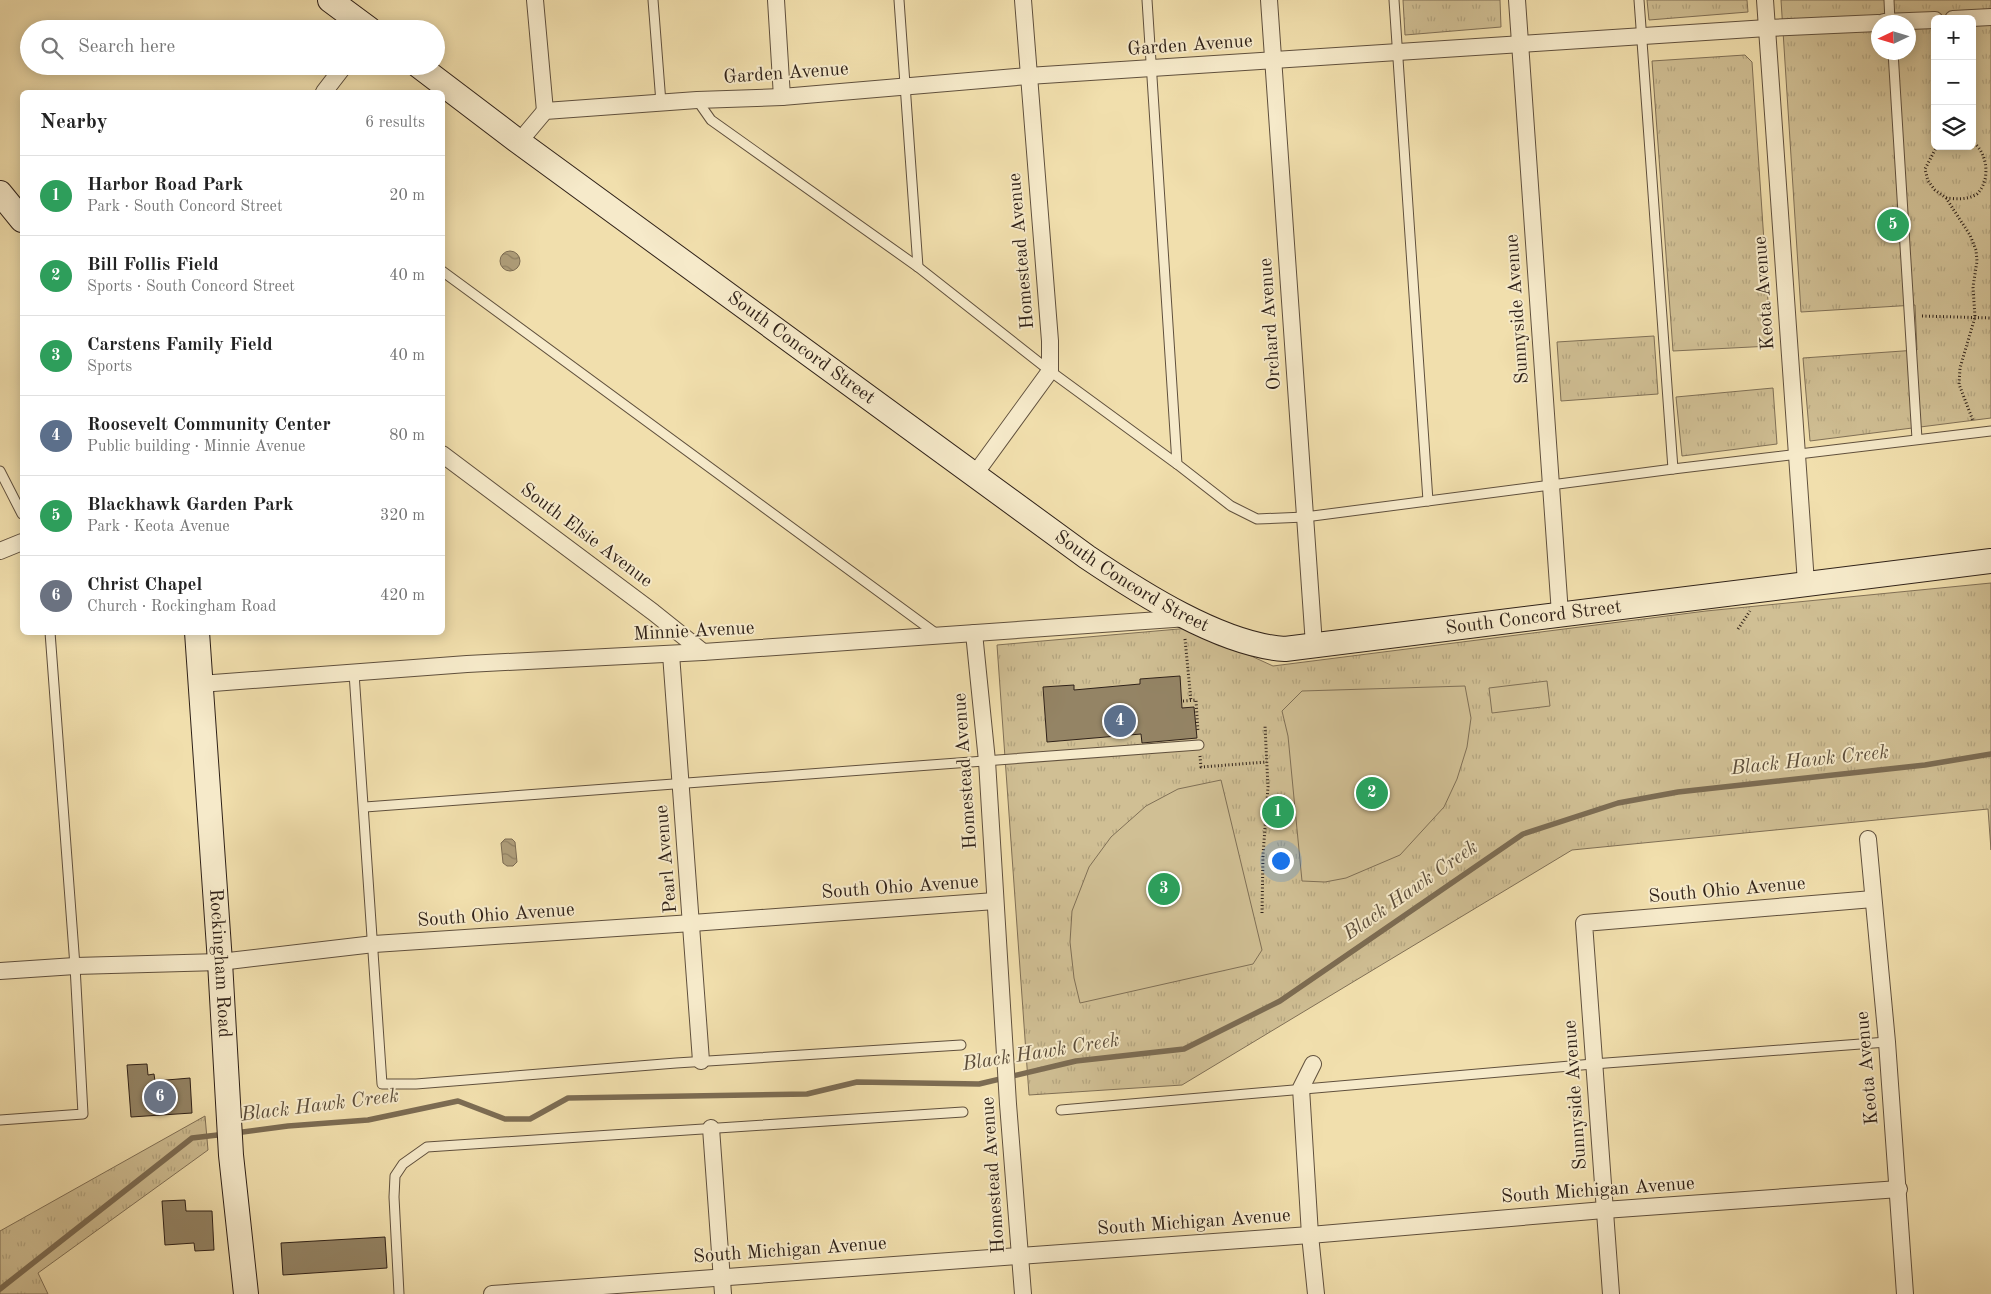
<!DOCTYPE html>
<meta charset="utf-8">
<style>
body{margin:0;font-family:"Old Standard TT",serif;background:#f6f6f6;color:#222}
.controls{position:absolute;right:15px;top:15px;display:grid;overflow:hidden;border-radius:8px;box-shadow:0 2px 12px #0003}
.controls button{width:45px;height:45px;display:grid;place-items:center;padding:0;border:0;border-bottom:1px solid #e0e0e0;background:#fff;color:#222;font:25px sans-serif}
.compass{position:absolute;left:1871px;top:15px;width:45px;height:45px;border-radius:50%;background:#fff;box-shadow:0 2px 12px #0003;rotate:266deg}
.you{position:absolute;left:1280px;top:860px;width:18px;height:18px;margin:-12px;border:4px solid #fff;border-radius:50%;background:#1a73e8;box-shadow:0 0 0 8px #1a73e833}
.badge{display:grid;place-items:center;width:32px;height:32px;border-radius:50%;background:#db2777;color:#fff;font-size:16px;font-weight:700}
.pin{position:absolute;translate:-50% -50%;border:2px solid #fff;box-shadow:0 1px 5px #0006}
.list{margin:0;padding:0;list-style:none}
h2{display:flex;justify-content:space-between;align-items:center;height:65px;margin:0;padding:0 20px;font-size:21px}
h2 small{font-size:16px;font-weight:400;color:#767676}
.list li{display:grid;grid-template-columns:32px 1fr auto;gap:15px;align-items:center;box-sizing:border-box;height:80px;padding:0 20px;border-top:1px solid #e0e0e0}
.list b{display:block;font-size:19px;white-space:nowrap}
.list p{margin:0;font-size:16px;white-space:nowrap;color:#767676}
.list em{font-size:16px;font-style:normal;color:#767676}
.icon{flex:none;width:28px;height:28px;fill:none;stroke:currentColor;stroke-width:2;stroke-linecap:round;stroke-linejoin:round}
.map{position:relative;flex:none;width:1991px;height:1294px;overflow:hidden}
.search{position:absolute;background:#fff;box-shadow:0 2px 12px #0003;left:20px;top:20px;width:425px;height:55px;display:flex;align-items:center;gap:12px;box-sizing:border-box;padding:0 18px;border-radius:28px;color:#767676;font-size:19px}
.panel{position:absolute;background:#fff;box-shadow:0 2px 12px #0003;left:20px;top:90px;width:425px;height:545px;border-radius:8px}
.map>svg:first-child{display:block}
.grass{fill:url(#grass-tufts);stroke:#807056;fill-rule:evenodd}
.garden{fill:#d0bf94;stroke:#807056}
.water{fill:url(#water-waves);stroke:#7c6c53}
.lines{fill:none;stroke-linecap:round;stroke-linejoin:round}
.stream{stroke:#7c6c53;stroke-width:5.5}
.building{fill:#948465;stroke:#2f2118}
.lane-casing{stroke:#60503d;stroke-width:11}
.street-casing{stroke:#60503d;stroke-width:18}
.secondary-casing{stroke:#2f2118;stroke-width:26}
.path{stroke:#2f2118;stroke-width:3;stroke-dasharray:1 2.5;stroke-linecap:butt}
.lane{stroke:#f6eaca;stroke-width:9}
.street{stroke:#f6eaca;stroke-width:16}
.secondary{stroke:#f6eaca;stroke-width:24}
.labels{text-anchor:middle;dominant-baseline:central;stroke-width:4;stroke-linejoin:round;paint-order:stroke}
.street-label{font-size:19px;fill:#2f2118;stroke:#f6eaca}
.water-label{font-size:20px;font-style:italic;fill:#5c4d3a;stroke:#f6eaca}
</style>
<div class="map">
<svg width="1991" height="1294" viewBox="0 0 1991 1294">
<defs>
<pattern id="grass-tufts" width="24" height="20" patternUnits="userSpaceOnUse" patternTransform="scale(1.25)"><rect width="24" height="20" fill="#d0bf94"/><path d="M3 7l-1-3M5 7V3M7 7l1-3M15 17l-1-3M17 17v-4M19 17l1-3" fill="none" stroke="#b3a47f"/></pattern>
<pattern id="water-waves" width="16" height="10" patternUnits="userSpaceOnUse" patternTransform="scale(1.25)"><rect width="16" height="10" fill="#af9e7a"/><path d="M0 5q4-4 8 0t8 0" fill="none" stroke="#8f8063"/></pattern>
</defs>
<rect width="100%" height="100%" fill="#f1dfad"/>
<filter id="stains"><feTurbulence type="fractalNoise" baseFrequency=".004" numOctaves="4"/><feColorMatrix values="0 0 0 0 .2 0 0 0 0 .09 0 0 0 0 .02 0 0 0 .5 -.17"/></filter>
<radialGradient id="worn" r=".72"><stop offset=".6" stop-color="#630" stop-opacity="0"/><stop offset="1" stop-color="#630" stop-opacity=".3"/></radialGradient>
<!-- grass -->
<g class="grass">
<path d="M1403,0H1500L1501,27L1405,35Z"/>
<path d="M1647,0H1747L1748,12L1649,20Z"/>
<path d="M1781,0H1991V418L1810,441L1803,358L1917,350L1915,305L1801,312ZM1935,19H1972V146H1935ZM1878,22H1908V52H1878Z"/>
<path d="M1745,55L1752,62L1771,346L1673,351L1652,61Z"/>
<path d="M1654,336L1658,394L1561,401L1557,342Z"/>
<path d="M1773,388L1777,444L1682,456L1676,397Z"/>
<path d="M1991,583V850L1988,809L1572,850L1182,1085L1029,1095L997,645L1190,628L1273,666L1706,611Z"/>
<path d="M205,1116L208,1150L38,1273L48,1294H0V1231Z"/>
</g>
<!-- garden -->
<g class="garden">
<path d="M1547,681L1550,706L1492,713L1489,688Z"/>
<path d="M1465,686L1471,718L1467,747L1457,779L1444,807L1400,855L1346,878L1325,882L1302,881L1288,736L1282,711L1302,691Z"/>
<path d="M1221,780L1262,950L1253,964L1080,1003L1074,978L1070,942L1072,911L1089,867L1111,837L1146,806L1178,789Z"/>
</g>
<!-- water -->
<g class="water">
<circle cx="510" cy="261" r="10"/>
<path d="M505,839H512L515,842L517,862L513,866H507L503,863L501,843Z"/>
</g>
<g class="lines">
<!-- stream -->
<g class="stream">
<path d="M235,1133L288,1126L368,1120L458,1101L505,1119H530L568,1098L807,1094L857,1082L979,1084L1076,1061L1184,1049L1280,1001L1523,834L1618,803L1678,792L1925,765L1991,754"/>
<path d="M0,1289L192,1138L226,1134"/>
</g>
</g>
<!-- building -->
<g class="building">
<path d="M1180,676L1182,708L1194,707L1197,738L1142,743L1141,734L1047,742L1043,687L1074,685V690L1140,684V679Z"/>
<path d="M147,1064L148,1075L154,1074L155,1081L190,1078L192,1113L131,1117L127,1065Z"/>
<path d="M185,1200L186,1211H212L214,1250L195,1251L194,1243L165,1245L162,1201Z"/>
<path d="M385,1237L387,1268L283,1275L281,1243Z"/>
</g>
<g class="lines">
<!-- lane casing -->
<g class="lane-casing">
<g id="lane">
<path d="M653,0L661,103"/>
<path d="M899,0L918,267"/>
<path d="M1147,0L1177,464L1231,506L1257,519L1305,517L1673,469L1991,431"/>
<path d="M1394,0L1428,501"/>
<path d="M1639,0L1673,469"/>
<path d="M1889,0L1890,22"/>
<path d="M1893,52L1917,439"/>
<path d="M697,100L711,120L918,267L1050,371L1177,464"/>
<path d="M442,271L938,635"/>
<path d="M0,471L22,514"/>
<path d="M354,673L382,1084H416L676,1063L961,1045"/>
<path d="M365,807L1199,745"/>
<path d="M1061,1110L1593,1064L1887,1042"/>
<path d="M0,1120L83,1114L75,966L50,632"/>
<path d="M399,1294L394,1197L395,1176L403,1164L427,1147L963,1112"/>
</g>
</g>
<!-- street casing -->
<g class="street-casing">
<g id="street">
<path d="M535,0L545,111"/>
<path d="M776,0L782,97"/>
<path d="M1269,0L1314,645"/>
<path d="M1517,0L1560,614"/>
<path d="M1765,0L1806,583"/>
<path d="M1953,19L1991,17"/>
<path d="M1884,22L1935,20"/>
<path d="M324,92L344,66"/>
<path d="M519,142L545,111L697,100L782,97L1028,76L1767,28L1878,23"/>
<path d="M442,454L653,612L703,652"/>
<path d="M975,474L1050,371V341L1023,0"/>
<path d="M0,551L22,542"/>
<path d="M974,633L987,761L1008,1104L1023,1294"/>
<path d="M671,654L701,1061"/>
<path d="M200,684L467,664L703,652L1188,618"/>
<path d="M1868,839L1887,1042L1905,1294"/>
<path d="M0,971L75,966L220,962L374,944L692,923L995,901"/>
<path d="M1313,1064L1301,1088L1310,1235L1316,1294"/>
<path d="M711,1128L723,1294"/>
<path d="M492,1294L1310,1235L1604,1210L1899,1189"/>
<path d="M1611,1294L1584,923L1873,899"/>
</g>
</g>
<!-- secondary casing -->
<g class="secondary-casing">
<g id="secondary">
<path d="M330,0L369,29"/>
<path id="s1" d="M419,66L519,142L1087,557C1139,592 1221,645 1285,649L1991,561"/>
<path d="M0,193L22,220"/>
<path id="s2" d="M197,632L220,962L231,1155L246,1294"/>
</g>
</g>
<!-- path -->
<g class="path">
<path d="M1937,146L1925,169L1928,181L1935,190L1946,198L1970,235L1976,250L1977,261L1973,287L1975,317L1960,368L1959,384L1973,421"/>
<path d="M1946,198C1956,199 1968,200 1977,194C1991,180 1988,153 1972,141"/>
<path d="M1922,316L1991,318"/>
<path d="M1738,629L1750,611"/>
<path d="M1185,639L1191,701"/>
<path d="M1183,701L1196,700L1198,732"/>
<path d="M1200,756L1201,767L1267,762"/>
<path d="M1262,913L1263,855L1268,787L1265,726"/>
</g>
<!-- lane -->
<use href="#lane" class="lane"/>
<!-- street -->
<use href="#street" class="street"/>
<!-- secondary -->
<use href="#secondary" class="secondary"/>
</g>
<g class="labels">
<!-- street labels -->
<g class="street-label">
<text transform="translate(1190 46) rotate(-4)">Garden Avenue</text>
<text transform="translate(786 74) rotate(-4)">Garden Avenue</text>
<text transform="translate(1022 251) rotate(-95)">Homestead Avenue</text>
<text transform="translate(1765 293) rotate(-94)">Keota Avenue</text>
<text transform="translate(1518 309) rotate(-94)">Sunnyside Avenue</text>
<text transform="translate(1271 324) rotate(-94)">Orchard Avenue</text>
<text stroke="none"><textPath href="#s1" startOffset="475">South Concord Street</textPath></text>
<text transform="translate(586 536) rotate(37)">South Elsie Avenue</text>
<text stroke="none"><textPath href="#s1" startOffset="880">South Concord Street</textPath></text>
<text stroke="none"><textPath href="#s1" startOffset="1300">South Concord Street</textPath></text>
<text transform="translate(694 632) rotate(-3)">Minnie Avenue</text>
<text transform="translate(966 771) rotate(-94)">Homestead Avenue</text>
<text transform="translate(667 859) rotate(-95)">Pearl Avenue</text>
<text transform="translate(900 888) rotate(-4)">South Ohio Avenue</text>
<text transform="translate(1727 891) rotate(-5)">South Ohio Avenue</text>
<text transform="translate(496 916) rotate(-4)">South Ohio Avenue</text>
<text stroke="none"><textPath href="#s2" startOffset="332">Rockingham Road</textPath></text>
<text transform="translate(1868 1068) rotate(-95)">Keota Avenue</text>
<text transform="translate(1576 1095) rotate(-94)">Sunnyside Avenue</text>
<text transform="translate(994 1175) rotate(-94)">Homestead Avenue</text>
<text transform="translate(1598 1191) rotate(-4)">South Michigan Avenue</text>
<text transform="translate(1194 1223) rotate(-4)">South Michigan Avenue</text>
<text transform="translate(790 1251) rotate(-4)">South Michigan Avenue</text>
</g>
<!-- water labels -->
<g class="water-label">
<text transform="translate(1810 761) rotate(-6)">Black Hawk Creek</text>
<text transform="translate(1411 891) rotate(-35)">Black Hawk Creek</text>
<text transform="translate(1041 1053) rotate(-9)">Black Hawk Creek</text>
<text transform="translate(320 1106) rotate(-7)">Black Hawk Creek</text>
</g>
</g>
<rect width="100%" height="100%" filter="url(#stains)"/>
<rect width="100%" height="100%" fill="url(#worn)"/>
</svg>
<div class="controls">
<button>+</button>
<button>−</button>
<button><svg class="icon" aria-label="layers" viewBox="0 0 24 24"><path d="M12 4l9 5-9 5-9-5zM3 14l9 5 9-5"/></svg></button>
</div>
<svg class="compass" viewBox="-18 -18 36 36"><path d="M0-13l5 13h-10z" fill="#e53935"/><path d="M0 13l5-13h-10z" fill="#767676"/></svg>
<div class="you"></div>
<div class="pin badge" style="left:1278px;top:812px;background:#2e9e5b">1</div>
<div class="pin badge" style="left:1372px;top:793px;background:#2e9e5b">2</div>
<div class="pin badge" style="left:1164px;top:889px;background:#2e9e5b">3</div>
<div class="pin badge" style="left:1120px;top:721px;background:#5c6f8a">4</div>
<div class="pin badge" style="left:1893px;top:225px;background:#2e9e5b">5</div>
<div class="pin badge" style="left:160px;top:1097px;background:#6b7280">6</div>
<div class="search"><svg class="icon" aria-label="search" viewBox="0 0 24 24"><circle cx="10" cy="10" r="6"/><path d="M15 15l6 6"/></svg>Search here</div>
<section class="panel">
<h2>Nearby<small>6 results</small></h2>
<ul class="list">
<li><span class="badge" style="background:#2e9e5b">1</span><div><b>Harbor Road Park</b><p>Park · South Concord Street</p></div><em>20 m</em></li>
<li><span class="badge" style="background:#2e9e5b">2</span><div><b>Bill Follis Field</b><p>Sports · South Concord Street</p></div><em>40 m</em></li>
<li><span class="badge" style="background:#2e9e5b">3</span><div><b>Carstens Family Field</b><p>Sports</p></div><em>40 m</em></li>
<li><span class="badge" style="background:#5c6f8a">4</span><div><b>Roosevelt Community Center</b><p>Public building · Minnie Avenue</p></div><em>80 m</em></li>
<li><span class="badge" style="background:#2e9e5b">5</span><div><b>Blackhawk Garden Park</b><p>Park · Keota Avenue</p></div><em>320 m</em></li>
<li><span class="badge" style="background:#6b7280">6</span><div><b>Christ Chapel</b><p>Church · Rockingham Road</p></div><em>420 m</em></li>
</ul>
</section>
</div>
